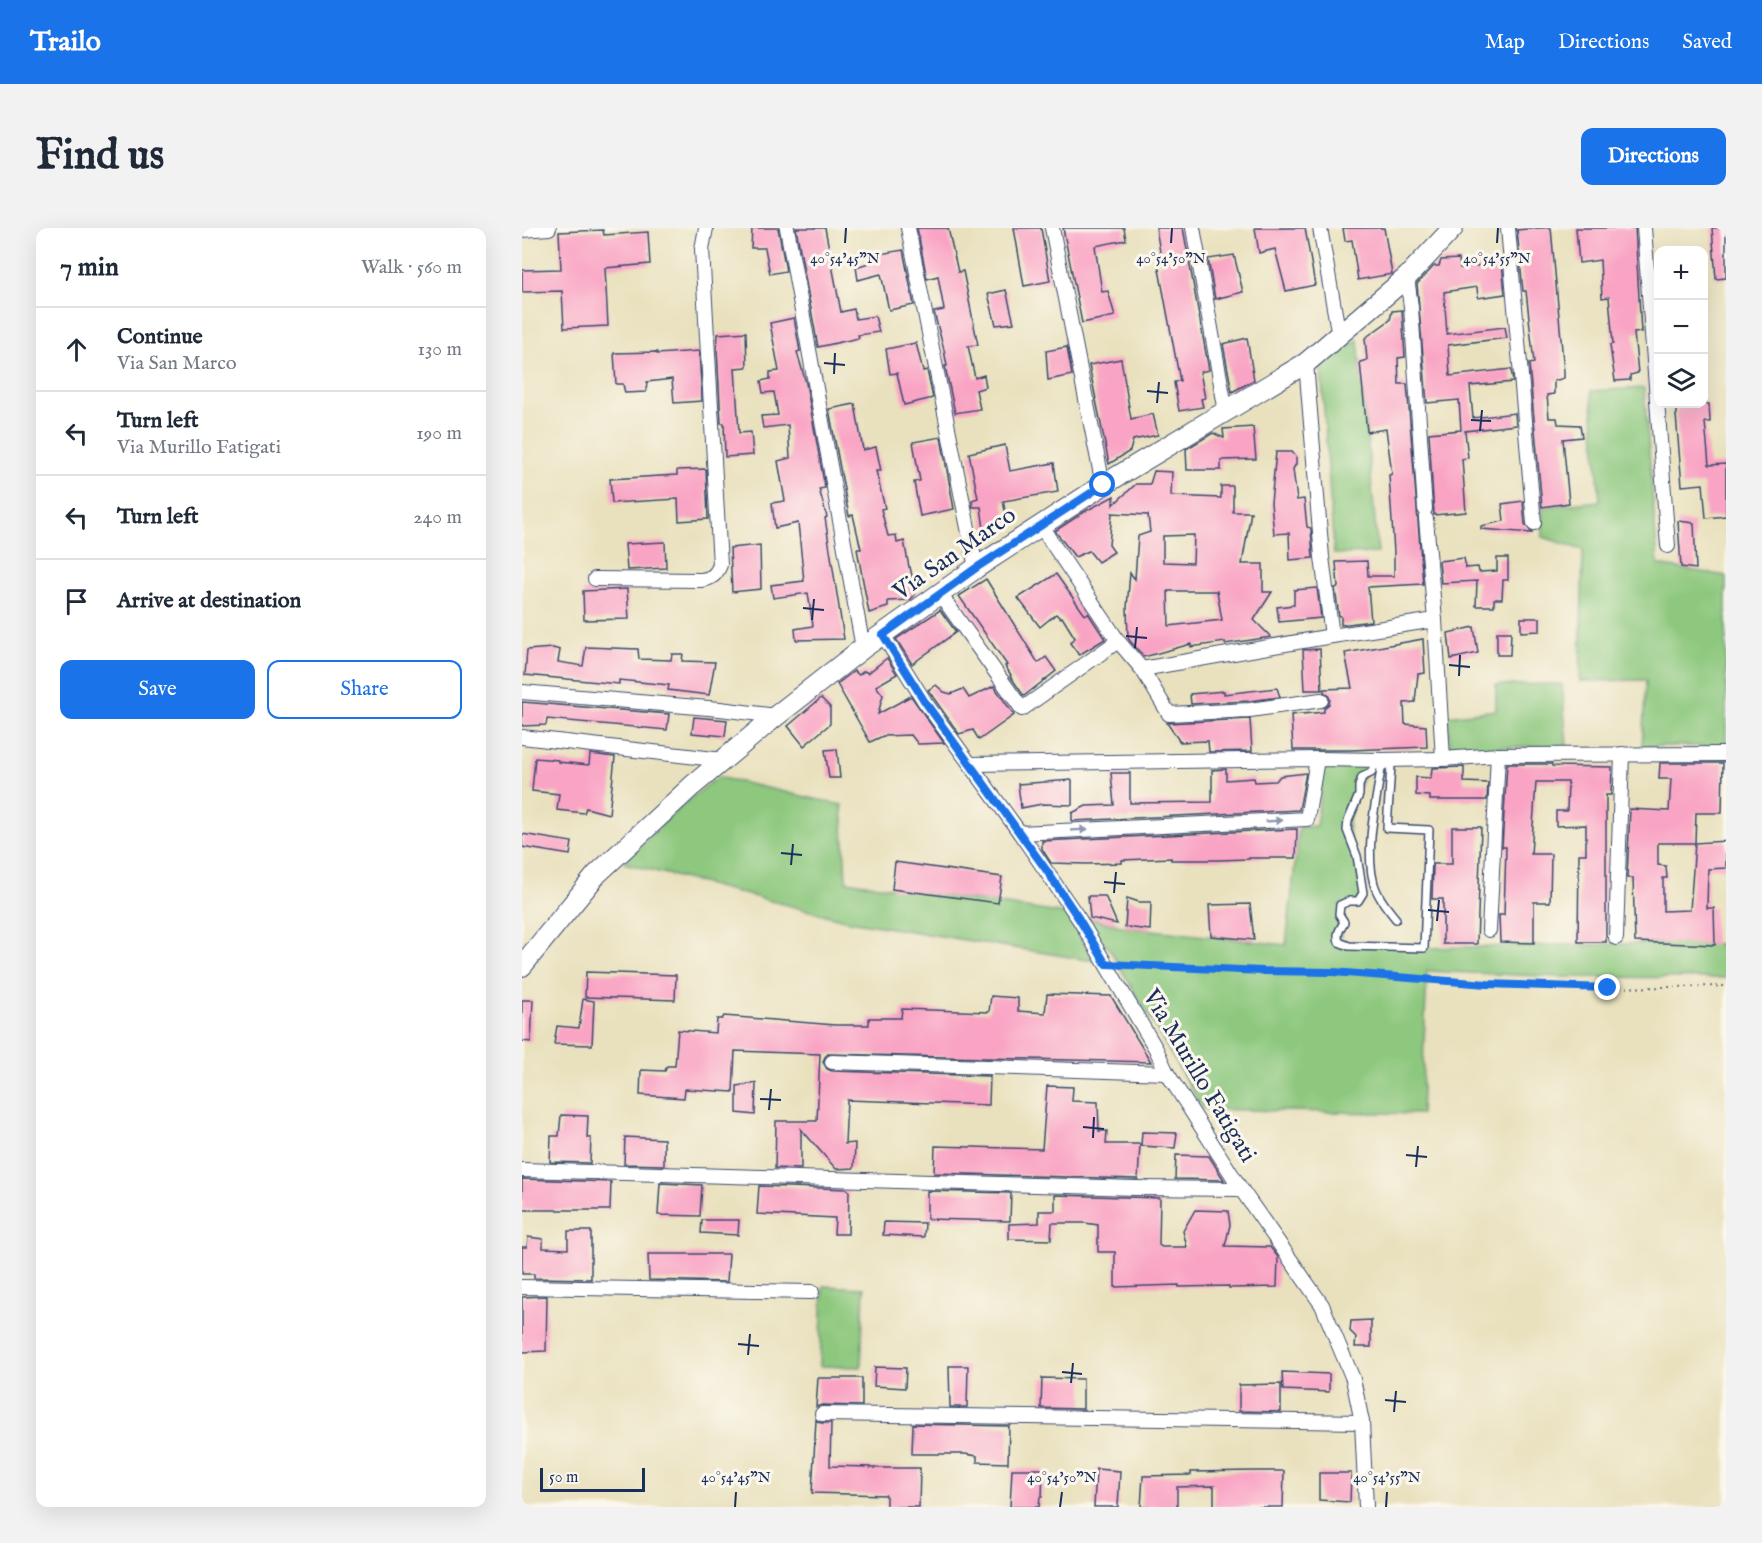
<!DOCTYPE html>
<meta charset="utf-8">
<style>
body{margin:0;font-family:"IM FELL English",serif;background:#f2f2f3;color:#1f2937}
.controls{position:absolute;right:18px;top:18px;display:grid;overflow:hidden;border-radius:12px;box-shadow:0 6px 24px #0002}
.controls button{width:54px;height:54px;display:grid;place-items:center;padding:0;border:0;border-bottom:2px solid #e0e1e3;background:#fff;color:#1f2937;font:30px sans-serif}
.scale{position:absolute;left:18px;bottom:15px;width:105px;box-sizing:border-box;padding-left:6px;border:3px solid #1b2f5e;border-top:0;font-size:16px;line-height:21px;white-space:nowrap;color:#1b2f5e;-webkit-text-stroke:4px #fbf7ec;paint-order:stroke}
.stop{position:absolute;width:18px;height:18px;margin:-14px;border:4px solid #1a73e8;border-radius:50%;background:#fff}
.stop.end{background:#1a73e8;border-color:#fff;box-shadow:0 2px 6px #0008}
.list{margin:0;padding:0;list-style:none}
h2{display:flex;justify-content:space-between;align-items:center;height:78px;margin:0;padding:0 24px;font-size:26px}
h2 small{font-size:20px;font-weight:400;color:#747a83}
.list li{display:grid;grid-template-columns:39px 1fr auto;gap:18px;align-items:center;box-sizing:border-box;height:84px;padding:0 24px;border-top:2px solid #e0e1e3}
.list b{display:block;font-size:22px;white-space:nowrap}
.list p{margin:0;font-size:20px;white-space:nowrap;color:#747a83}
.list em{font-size:20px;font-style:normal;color:#747a83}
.actions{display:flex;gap:12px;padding:18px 24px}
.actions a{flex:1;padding:14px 0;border:2px solid #1a73e8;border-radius:12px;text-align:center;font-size:21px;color:#1a73e8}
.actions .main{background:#1a73e8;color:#fff}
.icon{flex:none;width:33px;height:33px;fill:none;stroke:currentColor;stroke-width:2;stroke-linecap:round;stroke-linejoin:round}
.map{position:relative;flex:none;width:1204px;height:1279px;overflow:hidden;border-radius:12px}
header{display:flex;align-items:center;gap:36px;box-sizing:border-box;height:84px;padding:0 30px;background:#1a73e8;color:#fff}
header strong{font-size:28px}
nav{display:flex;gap:33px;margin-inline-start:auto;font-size:21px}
.intro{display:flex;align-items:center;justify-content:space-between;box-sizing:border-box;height:144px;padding:0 36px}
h1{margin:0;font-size:42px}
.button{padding:15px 27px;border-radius:12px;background:#1a73e8;color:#fff;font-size:21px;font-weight:700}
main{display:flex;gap:36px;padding:0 36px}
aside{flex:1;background:#fff;border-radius:12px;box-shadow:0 6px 24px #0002}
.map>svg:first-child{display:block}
.green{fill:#8dc87e;stroke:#547c6e;stroke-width:1.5}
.building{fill:#f9a4c4;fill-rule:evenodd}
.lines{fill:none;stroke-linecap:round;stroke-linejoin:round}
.lane-casing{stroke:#3a4a6c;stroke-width:10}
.street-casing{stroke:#3a4a6c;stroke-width:16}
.secondary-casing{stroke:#3a4a6c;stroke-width:22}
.path{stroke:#3a4a6c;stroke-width:2;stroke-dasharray:1.5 4.5;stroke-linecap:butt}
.lane{stroke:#fff;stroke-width:7}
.street{stroke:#fff;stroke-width:14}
.secondary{stroke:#fff;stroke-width:20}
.oneway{fill:#8d97ae}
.route{stroke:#1a73e8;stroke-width:8}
.ticks{fill:none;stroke:#1b2f5e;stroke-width:2}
.labels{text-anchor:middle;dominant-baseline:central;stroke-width:6;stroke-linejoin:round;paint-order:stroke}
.street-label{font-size:24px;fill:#1b2f5e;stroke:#fbf7ec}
.ticks-label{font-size:15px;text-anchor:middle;fill:#1b2f5e;stroke:#fbf7ec;stroke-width:6;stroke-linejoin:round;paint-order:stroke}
</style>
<header>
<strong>Trailo</strong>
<nav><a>Map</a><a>Directions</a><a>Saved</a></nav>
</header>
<div class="intro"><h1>Find us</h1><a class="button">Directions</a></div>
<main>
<aside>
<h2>7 min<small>Walk · 560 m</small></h2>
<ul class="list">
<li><svg class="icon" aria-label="ahead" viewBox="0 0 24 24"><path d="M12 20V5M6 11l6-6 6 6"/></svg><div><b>Continue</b><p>Via San Marco</p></div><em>130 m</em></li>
<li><svg class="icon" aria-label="left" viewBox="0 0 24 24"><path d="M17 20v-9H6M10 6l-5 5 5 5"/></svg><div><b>Turn left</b><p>Via Murillo Fatigati</p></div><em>190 m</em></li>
<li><svg class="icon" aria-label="left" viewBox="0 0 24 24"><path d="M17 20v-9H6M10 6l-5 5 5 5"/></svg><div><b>Turn left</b></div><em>240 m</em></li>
<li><svg class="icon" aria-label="arrive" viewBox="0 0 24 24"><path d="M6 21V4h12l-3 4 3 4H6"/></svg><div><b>Arrive at destination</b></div></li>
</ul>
<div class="actions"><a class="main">Save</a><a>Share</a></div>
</aside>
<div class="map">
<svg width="1204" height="1279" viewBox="0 0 1204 1279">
<rect width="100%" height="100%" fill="#fbf7ec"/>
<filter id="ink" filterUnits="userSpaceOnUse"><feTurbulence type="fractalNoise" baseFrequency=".0167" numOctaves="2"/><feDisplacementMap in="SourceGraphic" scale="12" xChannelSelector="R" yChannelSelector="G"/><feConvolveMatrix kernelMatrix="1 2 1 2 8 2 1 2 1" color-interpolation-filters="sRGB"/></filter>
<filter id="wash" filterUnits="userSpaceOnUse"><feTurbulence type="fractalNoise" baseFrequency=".008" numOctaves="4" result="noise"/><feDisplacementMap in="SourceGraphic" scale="24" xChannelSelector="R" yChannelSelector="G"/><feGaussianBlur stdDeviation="1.35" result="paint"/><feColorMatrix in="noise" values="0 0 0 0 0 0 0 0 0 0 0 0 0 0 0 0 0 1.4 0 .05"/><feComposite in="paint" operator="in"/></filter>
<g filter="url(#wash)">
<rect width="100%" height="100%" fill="#e9e1be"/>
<!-- green -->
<g class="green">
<path d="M836,112L856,325L812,326L799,139Z"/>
<path d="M1122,160L1136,337L1204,348V518H1120L1124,452L1058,453L1061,322L1021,309L1020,279L1078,273L1069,163Z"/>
<path d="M1040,456L1045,518L928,520L926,488L974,482V457Z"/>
<path d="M852,538L840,549L826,593L828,611L841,665L836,673L818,677L822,694L817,714L902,720L1140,715L1204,716V750L1043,749L905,743L899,886L681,881L588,722L560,689L603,699L764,717L777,599L794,598L802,539Z"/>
<path d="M196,549L320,577L324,653L544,686L572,733L327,693L102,635C131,604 161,575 196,549Z"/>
<path d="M301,1058L342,1060L339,1139L298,1138Z"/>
</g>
<g id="blocks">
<!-- building -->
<g class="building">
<path d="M230,0H256L264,43L248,46L243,20H229Z"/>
<path d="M274,0H303L319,84L332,81L334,91L353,88L357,104L336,107L337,110L296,119Z"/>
<path d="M395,0H426L436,44L441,43L456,117L446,118L453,150L462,147L464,159L454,162L458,181L433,185L423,138H425L422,122L412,84L422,82L416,48L405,51Z"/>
<path d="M492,0H519L528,53L502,58Z"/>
<path d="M541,0H602L604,12L573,18L580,64L586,63L593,88L560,95Z"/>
<path d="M634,0H661L687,142L678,144L683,170L679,171L681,179L657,183L652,154L658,153L636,36H640Z"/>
<path d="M733,0H783L793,57L764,63L753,21L737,25Z"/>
<path d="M821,0H862L870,46L836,52L830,12L823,13Z"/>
<path d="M1016,0H1029L1042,144V150L1032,153V166L1025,167L1027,190H1035L1036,196L1058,197L1060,209L1041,211L1047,275L1020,279L1007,136L1012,135L1004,63H1001L995,2Z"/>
<path d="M1054,0H1113L1119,104L1112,105L1116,145L1108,147V152L1093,153L1088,117L1091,116L1087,69L1080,70L1078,32L1057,35Z"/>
<path d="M1190,0H1204V50L1194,51Z"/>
<path d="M81,2L82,7L126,4L128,36L83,40L86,98L42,100L40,63L0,64V42L39,41L37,4Z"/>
<path d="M381,22L392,77L367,82L359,46L336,52L334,39L359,31L357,26Z"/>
<path d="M712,27L721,64L693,71L686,31Z"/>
<path d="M937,31L938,40L980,35L983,66L956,70L955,59L922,64L925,106L983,99L985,110L926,117L928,148L989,141L991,154L948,158L951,190L993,185L994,197L943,203L946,230L940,231L944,284L912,287L907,205L939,202L937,172L905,175L895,56L912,38H917L919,32Z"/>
<path d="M484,62L492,95L474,97L466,66Z"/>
<path d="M880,82L883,129L876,130L877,156H885L901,356L846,359L849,393L819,397V388H817L813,360L816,359L814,334L845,333L846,348H872V324L867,247L870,246L864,201L845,204L838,134L845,132L843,110L868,92L870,83Z"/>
<path d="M272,90L278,123L275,124L284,155L303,260L297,261L305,289L303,290L322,411L274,412L273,401L291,398L286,365L251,370L249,357L282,353L276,295L253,300L250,275L263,273L256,233L268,230L266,197L241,200L239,188L256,187L252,164L241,165L239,153L248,151V144L257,143L248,95Z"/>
<path d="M224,104L225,139L213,140L217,205L229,204L231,227L203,229L202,195H199L195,121L196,106Z"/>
<path d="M725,110L732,152L710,164L701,116Z"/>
<path d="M394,115L401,143L405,142L411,170L382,177L375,145L368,146L364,121Z"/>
<path d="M545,119L550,147L526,152L524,123Z"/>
<path d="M177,123L180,173L152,175L150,151L125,154L124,164L103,165L101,156H94L92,125L135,124V126Z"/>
<path d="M599,131L609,191L631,186L636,207L611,212L608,223L587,236L567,137Z"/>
<path d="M333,176L341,222L354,219L359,243H354L363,280L359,281L366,308L374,307L375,315L382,313L387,339H388L393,360V367L388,372L366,373V379L347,385L335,321H339L331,287L327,288L307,181Z"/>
<path d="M1155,176H1187L1188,194H1183L1187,237L1204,236V288L1184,290L1181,256L1160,258L1154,187L1155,186Z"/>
<path d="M731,199L734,231L699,232V242H665L664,221L691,205L702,210L701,201Z"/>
<path d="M419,209L432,281L398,288L392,254L398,253L391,214Z"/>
<path d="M483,217L488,243L532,235L536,264L481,273L486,296L462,301L459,279H451L450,272L456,270L447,225Z"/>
<path d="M754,224H770L774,228V236L771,241L775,272L782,271L785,299L789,300L791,330L768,332L767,305L752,306L749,275Z"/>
<path d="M184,241L186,291L157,293L156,271L90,275L88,251L155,247V242Z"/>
<path d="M632,243L650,244L649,268L699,270V258H711V284H729L720,336H741V364H750L732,392L749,409L703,416V414L669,419V416L622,429L608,413L606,410L605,380L608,345L613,351L616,308L628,304L626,287L590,285L587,317L592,324L576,334L567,323L553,329L533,303L562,284L592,268L591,277L614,256H628ZM672,307L671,335L641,334V308ZM646,363H695L700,392L647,398Z"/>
<path d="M1001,273L1003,296L1010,305L959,301V298L982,293L980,276Z"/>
<path d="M1156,293L1172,295L1174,341L1159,339Z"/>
<path d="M143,314L144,340L105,342L103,316Z"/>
<path d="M238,317L239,361L210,364L208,320Z"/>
<path d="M942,330L944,340L956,339L957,344L975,343V330H986V352H981L980,371H972V378H954L955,353L919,355L917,333Z"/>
<path d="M534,346L563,387L566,385L583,411L557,427L548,415L553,410L540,389L538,390L534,386L518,399L496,370Z"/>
<path d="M464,351L516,435L524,429L534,443L502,468L488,448L489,447L483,438L485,437L437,368Z"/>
<path d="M795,360L799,390L757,394L755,379L772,377V362Z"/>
<path d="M105,361L107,391L62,392L61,363Z"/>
<path d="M418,382L434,404L390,436L374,411Z"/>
<path d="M999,390H1018V403L999,404Z"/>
<path d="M952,399L956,425L929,431L926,405Z"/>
<path d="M975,404H989L988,427H975Z"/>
<path d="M901,411L903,445L896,446L893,474L882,475L883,496L904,498L905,519L828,522H771L769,487L802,484V480L807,476L808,471L806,467L802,464V461L830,460L823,425Z"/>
<path d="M64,419L116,421L117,431L149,432L150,426H161L160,433L193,434L187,467L146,462L147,457L97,452V456L3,447L5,422L31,420L38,422L36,434L61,438Z"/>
<path d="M798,421L800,462H783L781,422Z"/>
<path d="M365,430L375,446L354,458L361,467L356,486L389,468L422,515L396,516L389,507L361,508L348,514L315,456L332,443L337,447L342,443L346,445Z"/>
<path d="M414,457L422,464L429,466L441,461L447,470L472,458L492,487L457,512L451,502L437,506L406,462Z"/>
<path d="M755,460L758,469L727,473L669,476L668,466L702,463V466Z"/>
<path d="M299,470L308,479V496L282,518L266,498Z"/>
<path d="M0,474L147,486L145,502L25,491L24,497L0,498Z"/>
<path d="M172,489L205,492L203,508L170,505Z"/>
<path d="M728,491L730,523L687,524L686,513L658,514L645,495Z"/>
<path d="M315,521L318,550H307L303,522Z"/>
<path d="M68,526L93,529L87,586L64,580L62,585L35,582L37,566L10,563L13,530L36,532V534L67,537Z"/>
<path d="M1138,535H1201L1200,585H1174L1173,615L1204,613V640L1186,641L1185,680H1192L1193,717L1113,714L1111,650H1105L1108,581L1147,583L1149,551H1137ZM1136,615H1173L1168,682L1141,683V650H1145L1144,638L1136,637Z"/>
<path d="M985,536H1030V538L1090,539L1089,567H1084V714H1056L1057,626H1064V597L1034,598V583H1045L1046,554H1014L1009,626H1029L1028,674H1012V715L978,714L977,687H982L984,619H980Z"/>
<path d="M942,539V554L966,555L965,572H908V568L894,567V549L909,550L910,540Z"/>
<path d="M704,541V552L732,550L733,554L754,553L758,548L784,545L777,582L550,593V585L564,578L592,577L589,545H608V575L690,574V542Z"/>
<path d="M550,552V577L520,576L499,580L496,556Z"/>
<path d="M930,599H959L955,716H921V671H910L911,636H930Z"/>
<path d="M775,601L774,630H727V631L696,632H649V630L600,632V635L564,636L529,635L520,621V613Z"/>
<path d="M0,606L50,614L48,627L0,619Z"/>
<path d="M373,634L480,649L476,675L370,661Z"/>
<path d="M566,668H583L595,696L568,690Z"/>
<path d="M605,670L617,674H629L628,702L603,699Z"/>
<path d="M728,676L732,712L689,708L687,677Z"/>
<path d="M64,744L154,747L153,772L63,769Z"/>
<path d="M525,766L589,768L629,834L306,826L303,829L301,834L305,841L310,843L468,848L467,877L325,872L323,916L333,915L332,940L314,941L279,901V941L253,940L254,893H295L298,826L213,823L211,864L163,861L162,870L118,867L119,842L143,843L145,838H153L156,802L194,805L195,791H200L202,788L313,797H347V790H379L380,781L467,784L469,768L496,770V783L523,785Z"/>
<path d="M61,771L72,773L70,817L32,816L35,798L57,800Z"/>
<path d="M0,772H11L9,814L0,813Z"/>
<path d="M234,855L233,887L215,885V858Z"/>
<path d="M525,858L551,859L550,873L576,874L577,903H585L584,916H618L616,951L412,945L413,918L520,921Z"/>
<path d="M39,887L66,888L65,910H69L68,935L28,934L29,908H37Z"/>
<path d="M620,904L655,905L653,920L619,918Z"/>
<path d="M103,909L142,911V937L102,936Z"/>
<path d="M654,927L687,928L702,952L653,951Z"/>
<path d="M0,951L89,954L88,982H0Z"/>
<path d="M138,955L180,957L178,988L136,987Z"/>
<path d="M237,958L325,961L327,963L326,1006H312L313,990L235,986Z"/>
<path d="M405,963L489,965L488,993L405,991Z"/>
<path d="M533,967L638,970L637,1017L640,1019H665L661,1003L673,982L706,983L708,997L703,1018L748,1019L756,1029L755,1059L707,1060V1058L657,1059V1057L593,1059V1024H576V997L563,995H530L529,1012L487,1011V996L517,995V983H533Z"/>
<path d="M180,992H217L216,1007L179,1005Z"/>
<path d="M362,994L403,995L402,1009L361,1007Z"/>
<path d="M46,1003H69V1051L12,1050V1046H0V1019H5L6,1009L21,1011V1020L46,1021Z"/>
<path d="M126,1026H207L205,1054L127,1052Z"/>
<path d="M25,1068L24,1123L0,1124V1069Z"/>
<path d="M849,1092V1119H833L834,1109L828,1103L829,1093Z"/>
<path d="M427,1138H446L445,1179H428Z"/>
<path d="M353,1139L384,1140L383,1160L352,1158Z"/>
<path d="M760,1144L807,1146V1164L761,1162Z"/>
<path d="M296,1150H340V1178L300,1177L294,1179Z"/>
<path d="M520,1150L561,1151V1181L519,1180Z"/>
<path d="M759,1156V1184L717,1183V1157Z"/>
<path d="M294,1192L299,1195H309L308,1238L348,1239V1240H398L397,1279H364V1267L290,1265Z"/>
<path d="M391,1196L487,1198L486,1235L455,1234V1228L443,1226H390Z"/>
<path d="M490,1241H521L520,1269H518L517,1279H488Z"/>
<path d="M574,1241L598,1243L596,1279H572Z"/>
<path d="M731,1243H762L761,1279H692V1258L655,1259V1279H619L621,1248L669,1247V1244Z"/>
<path d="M797,1245H829L828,1274L797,1272Z"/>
</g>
</g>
</g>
<g filter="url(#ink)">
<use href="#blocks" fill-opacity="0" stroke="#3a4a6c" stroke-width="1.5"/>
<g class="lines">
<!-- lane casing -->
<g class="lane-casing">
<g id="lane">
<path d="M860,535C855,570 842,621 852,656C856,669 865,680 874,691"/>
<path d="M852,538H869L865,600L907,602L902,720L827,718L817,714C814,706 818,701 822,694L817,686L818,677L827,673H836L841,665L835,628L825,602L826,593L837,567V558L840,549L849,545Z"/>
</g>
</g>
<!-- street casing -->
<g class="street-casing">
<g id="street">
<path d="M265,0L341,420"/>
<path d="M386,0L454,340"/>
<path d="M530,0L581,257"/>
<path d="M671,0L704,184"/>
<path d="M798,0L817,108"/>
<path d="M986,0L1012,295"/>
<path d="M1122,0L1146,318"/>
<path d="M0,2L27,0"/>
<path d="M885,49L889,79L903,281"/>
<path d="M784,135L800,329L810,408"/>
<path d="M904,291L913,392L921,531L976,527L1204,526"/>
<path d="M518,297L596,413"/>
<path d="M73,351L179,352C189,351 194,347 198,337L180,21L184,0"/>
<path d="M418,366L500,481L596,413L620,441L810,408L913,392"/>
<path d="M361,407L403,474L498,605L557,691L634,821L645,845L719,961L800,1077L831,1151L840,1194L844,1279"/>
<path d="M620,441L647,486L728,482L799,472"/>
<path d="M0,464L198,481L254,488"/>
<path d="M0,509L201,532"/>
<path d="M448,536L795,531L861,532L921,531"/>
<path d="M498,605L785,591L795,531"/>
<path d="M967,702L976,527"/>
<path d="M1094,710L1100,526"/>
<path d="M310,834L645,845"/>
<path d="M0,942L614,960L719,961"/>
<path d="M0,1059L290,1064"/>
<path d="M300,1186L840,1194"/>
</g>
</g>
<!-- secondary casing -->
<g class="secondary-casing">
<path id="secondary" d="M0,738L75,646L170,558L254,488L341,420L454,340L581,257L784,135L885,49L931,0"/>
</g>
<!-- path -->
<path class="path" d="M601,737L741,743L811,744L965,756L1086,760L1204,758"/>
<!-- lane -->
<use href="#lane" class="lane"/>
<!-- street -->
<use href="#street" class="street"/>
<!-- secondary -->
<use href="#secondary" class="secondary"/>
</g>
<!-- one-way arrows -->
<defs><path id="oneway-solid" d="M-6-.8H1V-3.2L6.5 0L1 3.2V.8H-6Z" transform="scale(1.5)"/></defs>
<g class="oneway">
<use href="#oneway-solid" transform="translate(752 593) rotate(-3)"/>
<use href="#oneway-solid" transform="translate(557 602) rotate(-3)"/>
</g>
</g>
<g class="lines" filter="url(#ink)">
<!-- route -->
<path class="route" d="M581,257L454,340L361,407L403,474L525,643L557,691L584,736L741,743L811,744L965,756L1086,760"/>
</g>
<!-- ticks -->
<path class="ticks" d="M323,15L324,0M649,15L650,0M975,15L976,0M302,135L323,137M312,146L313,125M625,163L646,165M635,175L637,154M949,192L969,193M958,203L960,182M281,380L302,382M290,392L292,371M604,408L625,410M613,420L615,399M927,437L948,439M937,448L938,427M259,625L280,627M269,637L271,616M582,654L603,656M592,665L594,644M906,682L927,684M915,693L917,672M238,871L259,872M247,882L249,861M561,899L582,901M571,910L572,889M884,927L905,929M894,939L896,918M216,1116L237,1118M226,1127L228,1106M540,1144L560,1146M549,1155L551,1135M863,1172L884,1174M872,1184L874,1163M213,1279L214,1264M538,1279L540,1264M864,1279L865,1264"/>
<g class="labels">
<!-- street labels -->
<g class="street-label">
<text transform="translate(433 326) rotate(-35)">Via San Marco</text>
<text transform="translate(677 848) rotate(59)">Via Murillo Fatigati</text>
</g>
</g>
<g class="ticks-label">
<text x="323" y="35">40°54'45"N</text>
<text x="649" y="35">40°54'50"N</text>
<text x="975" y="35">40°54'55"N</text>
<text x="214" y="1254">40°54'45"N</text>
<text x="540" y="1254">40°54'50"N</text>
<text x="865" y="1254">40°54'55"N</text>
</g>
</svg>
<div class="controls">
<button>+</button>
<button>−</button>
<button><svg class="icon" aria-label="layers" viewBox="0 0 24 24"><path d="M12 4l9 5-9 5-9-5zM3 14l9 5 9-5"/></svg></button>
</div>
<div class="scale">50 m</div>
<div class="stop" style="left:581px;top:257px"></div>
<div class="stop end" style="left:1086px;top:760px"></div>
</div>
</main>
